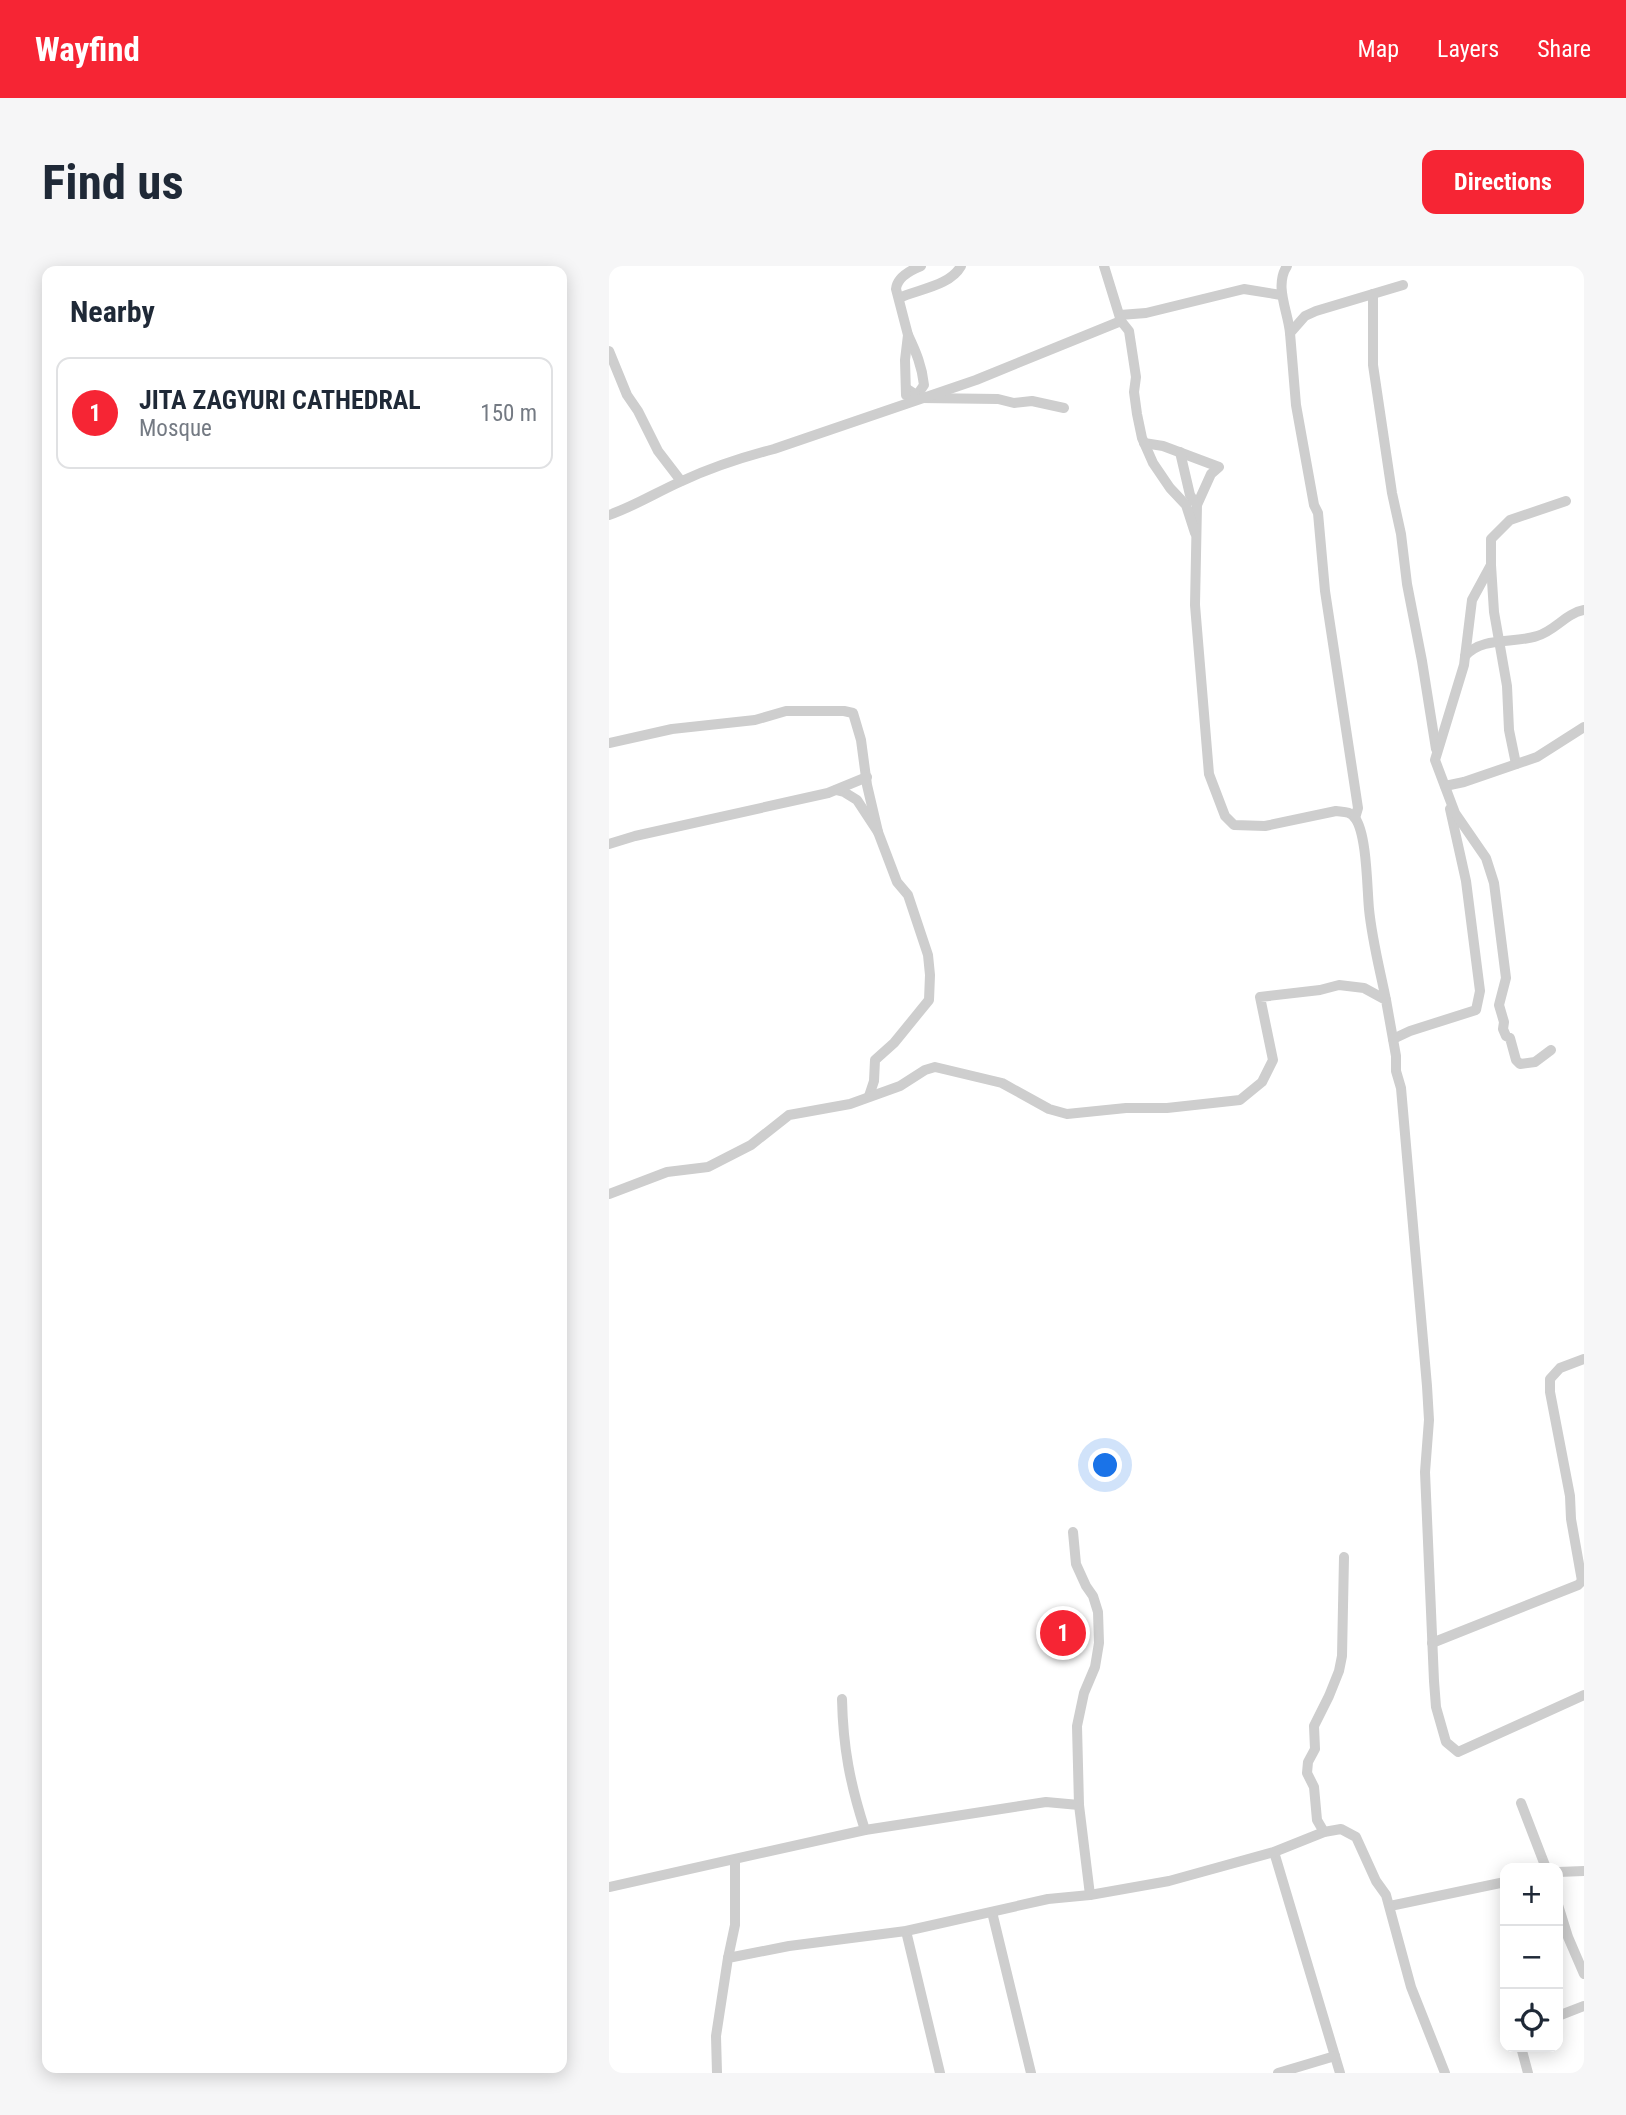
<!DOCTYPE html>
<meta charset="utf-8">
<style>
body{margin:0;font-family:"Roboto Condensed",sans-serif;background:#f6f6f7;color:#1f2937}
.controls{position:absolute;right:21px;bottom:21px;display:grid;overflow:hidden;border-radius:14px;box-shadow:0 4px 18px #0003}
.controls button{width:63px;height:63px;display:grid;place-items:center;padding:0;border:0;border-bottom:2px solid #e0e1e3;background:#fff;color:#1f2937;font:35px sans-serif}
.you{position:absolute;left:497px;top:1200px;width:24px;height:24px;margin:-18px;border:5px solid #fff;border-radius:50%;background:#1a73e8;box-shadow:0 0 0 10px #1a73e833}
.badge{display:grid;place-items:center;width:46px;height:46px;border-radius:50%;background:#f62534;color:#fff;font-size:23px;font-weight:700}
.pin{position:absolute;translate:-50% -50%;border:4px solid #fff;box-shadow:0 2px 7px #0006}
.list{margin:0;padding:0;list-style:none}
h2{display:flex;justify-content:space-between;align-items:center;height:91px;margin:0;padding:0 28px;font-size:30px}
h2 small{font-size:23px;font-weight:400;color:#747a83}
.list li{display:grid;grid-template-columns:46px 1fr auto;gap:21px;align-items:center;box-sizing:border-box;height:112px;margin:0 14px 14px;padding:0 14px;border:2px solid #e0e1e3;border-radius:14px}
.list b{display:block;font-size:26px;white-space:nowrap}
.list p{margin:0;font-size:23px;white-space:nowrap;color:#747a83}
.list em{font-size:23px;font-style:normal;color:#747a83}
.icon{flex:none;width:38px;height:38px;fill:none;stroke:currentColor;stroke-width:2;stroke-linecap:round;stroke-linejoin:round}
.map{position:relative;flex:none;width:975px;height:1807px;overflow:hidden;border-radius:14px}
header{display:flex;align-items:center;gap:42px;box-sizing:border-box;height:98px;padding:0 35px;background:#f62534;color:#fff}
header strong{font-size:33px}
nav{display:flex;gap:38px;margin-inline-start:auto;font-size:24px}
.intro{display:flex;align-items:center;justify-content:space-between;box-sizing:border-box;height:168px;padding:0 42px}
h1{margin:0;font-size:49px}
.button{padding:18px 32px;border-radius:14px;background:#f62534;color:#fff;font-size:24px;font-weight:700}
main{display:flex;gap:42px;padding:0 42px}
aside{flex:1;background:#fff;border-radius:14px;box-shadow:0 4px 18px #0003}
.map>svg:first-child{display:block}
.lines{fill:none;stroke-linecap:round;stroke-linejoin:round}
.minor{stroke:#cecece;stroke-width:10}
</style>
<header>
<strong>Wayfind</strong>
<nav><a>Map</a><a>Layers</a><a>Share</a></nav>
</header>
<div class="intro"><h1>Find us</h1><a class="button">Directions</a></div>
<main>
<aside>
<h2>Nearby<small></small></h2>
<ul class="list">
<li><span class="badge">1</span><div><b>JITA ZAGYURI CATHEDRAL</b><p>Mosque</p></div><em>150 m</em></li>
</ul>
</aside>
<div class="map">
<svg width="975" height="1807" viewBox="0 0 975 1807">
<rect width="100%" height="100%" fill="#fff"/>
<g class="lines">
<!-- minor -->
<g class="minor">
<path d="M495,0L512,55"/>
<path d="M678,0C665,20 679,45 681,67"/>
<path d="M764,28V99L783,227L792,268L798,318L813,395L827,483"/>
<path d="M290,32C309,23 341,20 352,0"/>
<path d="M511,49L537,47L635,23L672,29"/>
<path d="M299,69C307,86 313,100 315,119L306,132"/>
<path d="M0,85L18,129L29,145L49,185L72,215"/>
<path d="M298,123L312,132L389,133L405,137L423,135L455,142"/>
<path d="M297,129L296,94L299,69L287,23C288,11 302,4 312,0"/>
<path d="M535,177L554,180L610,201L602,208L588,239L586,339L600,508L616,550L625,559L656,560L727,545C735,546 741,545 746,552C758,568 758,622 760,643C763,674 771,704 777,734"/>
<path d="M571,186L581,229L588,239"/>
<path d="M0,249C26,240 48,226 73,215C103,201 134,191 165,183L367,114L512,55L520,65L527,111L525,126L528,148L533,172L544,197L561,222L577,239L586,267"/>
<path d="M882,299L885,346L898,420L900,464L907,498"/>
<path d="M856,390C874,370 904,378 928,370C946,365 957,347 975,344"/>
<path d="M0,477L63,463L146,454L177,445H235L244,447L252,474L258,519L269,566"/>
<path d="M836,520L855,516L928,491L975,461"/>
<path d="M227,524L235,526L248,534L269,566L288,616L299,629L319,689L321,709L320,734L285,777L266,794L265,815L260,830"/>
<path d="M746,552L749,542L716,325L709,247L705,239L687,139L681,67L696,50L707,45L794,19"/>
<path d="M0,578L26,570L219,527L258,511"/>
<path d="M784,773L801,765L867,744L871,725L857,615L841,543"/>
<path d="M942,784L926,796L911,798L907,794L901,772L897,770L894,763L895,756L890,739L897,712L885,617L877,592L846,547L826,494L855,399L863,334L882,299V273L901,254L957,235"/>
<path d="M0,928L58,906L99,901L142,879L180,849L241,838L291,820L316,804L326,801L393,817L440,843L458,848L517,842H558L631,834L653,816L664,794L651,731L711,724L730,719L755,722L777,734L787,790V805L792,822L818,1120L820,1154L816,1206L825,1415L827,1441L837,1476L849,1486L975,1429"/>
<path d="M464,1266L467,1298L477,1320L484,1330L489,1346L490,1377L486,1401L475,1427L468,1460L470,1539L481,1629"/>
<path d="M823,1377L969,1319L973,1315L962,1253L961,1230L941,1126V1113L951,1102L975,1093"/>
<path d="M233,1433C234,1481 241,1518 256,1564"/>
<path d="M912,1537L937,1602"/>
<path d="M715,1566L708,1554L705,1521L698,1507L699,1496L706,1483L705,1460L720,1430L730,1405L733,1390L735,1291"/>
<path d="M665,1586L731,1807"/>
<path d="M949,1606L975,1605"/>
<path d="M0,1621L256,1564L437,1536L470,1539"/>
<path d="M949,1639L959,1671L975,1708"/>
<path d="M781,1640L896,1616"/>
<path d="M383,1646L422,1807"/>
<path d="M297,1665L331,1807"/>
<path d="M119,1692L126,1659V1594"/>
<path d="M949,1750L975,1740"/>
<path d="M912,1781L919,1807"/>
<path d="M108,1807L107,1770L119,1692L180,1680L297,1665L439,1633L481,1629L560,1615L665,1586L715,1566L732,1563L747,1571L767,1615L777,1629L802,1721L836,1807"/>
<path d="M669,1807L726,1790"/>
</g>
</g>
</svg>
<div class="controls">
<button>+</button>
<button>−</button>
<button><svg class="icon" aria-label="locate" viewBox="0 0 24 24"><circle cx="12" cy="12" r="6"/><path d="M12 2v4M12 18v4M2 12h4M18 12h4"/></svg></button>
</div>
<div class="you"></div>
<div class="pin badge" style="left:454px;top:1367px">1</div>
</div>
</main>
